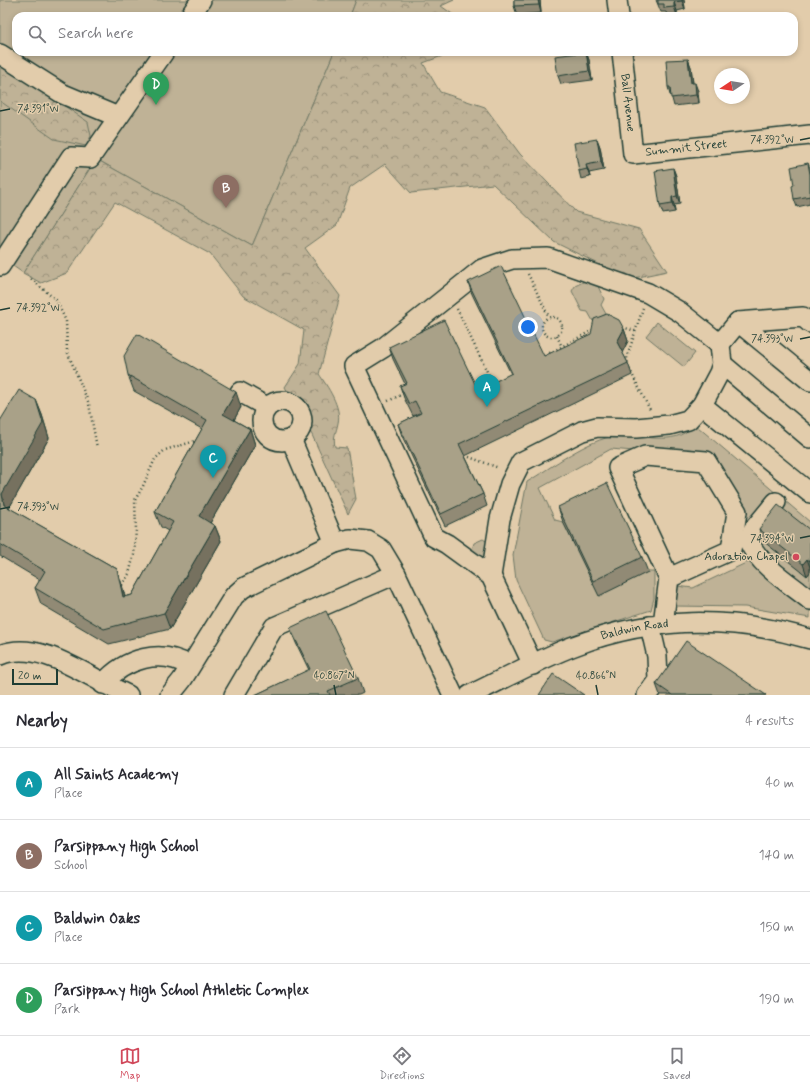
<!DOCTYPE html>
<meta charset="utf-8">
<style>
body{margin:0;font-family:Mynerve,sans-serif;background:#f7f7f7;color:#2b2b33}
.compass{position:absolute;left:714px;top:68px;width:36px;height:36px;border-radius:50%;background:#fff;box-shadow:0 2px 6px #0003;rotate:258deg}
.scale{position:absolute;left:12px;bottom:10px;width:46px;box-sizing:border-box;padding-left:4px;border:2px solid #1f3d34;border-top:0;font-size:11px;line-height:14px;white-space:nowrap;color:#1f3d34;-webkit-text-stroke:3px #e2ccab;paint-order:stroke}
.you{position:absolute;left:528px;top:327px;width:14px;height:14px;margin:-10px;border:3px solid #fff;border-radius:50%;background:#1a73e8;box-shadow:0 0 0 6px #1a73e833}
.badge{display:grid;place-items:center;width:26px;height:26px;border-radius:50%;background:#d1495b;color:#fff;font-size:13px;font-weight:700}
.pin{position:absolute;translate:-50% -33px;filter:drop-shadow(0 1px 2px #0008)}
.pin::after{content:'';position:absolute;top:21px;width:14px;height:12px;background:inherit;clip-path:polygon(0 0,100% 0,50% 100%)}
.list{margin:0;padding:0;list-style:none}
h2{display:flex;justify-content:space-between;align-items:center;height:52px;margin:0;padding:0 16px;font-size:17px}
h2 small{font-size:13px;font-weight:400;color:#7c7c81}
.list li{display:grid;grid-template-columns:26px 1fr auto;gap:12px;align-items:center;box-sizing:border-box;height:72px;padding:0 16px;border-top:1px solid #e1e1e2}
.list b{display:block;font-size:15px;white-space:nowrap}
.list p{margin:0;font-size:13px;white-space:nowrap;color:#7c7c81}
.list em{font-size:13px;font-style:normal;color:#7c7c81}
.icon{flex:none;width:22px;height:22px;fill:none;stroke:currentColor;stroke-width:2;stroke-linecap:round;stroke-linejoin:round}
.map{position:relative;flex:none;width:810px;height:695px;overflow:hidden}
.search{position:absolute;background:#fff;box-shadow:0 2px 6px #0003;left:12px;right:12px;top:12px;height:44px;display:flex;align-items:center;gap:10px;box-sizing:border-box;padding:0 14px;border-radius:12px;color:#7c7c81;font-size:15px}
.sheet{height:340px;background:#fff}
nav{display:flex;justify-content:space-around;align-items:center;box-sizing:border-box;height:56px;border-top:1px solid #e1e1e2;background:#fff;font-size:11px;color:#7c7c81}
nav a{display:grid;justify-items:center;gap:2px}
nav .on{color:#d1495b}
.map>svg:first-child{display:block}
.green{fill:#bfb296;stroke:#6f7865}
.forest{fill:url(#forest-crowns);stroke:#6f7865}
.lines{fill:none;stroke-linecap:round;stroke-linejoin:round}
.minor-casing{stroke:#1f3d34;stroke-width:22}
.path{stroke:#1f3d34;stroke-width:2.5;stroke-dasharray:1 3;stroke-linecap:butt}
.minor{stroke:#e2ccab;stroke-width:19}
.wall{fill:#918a75;stroke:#1f3d34}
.shaded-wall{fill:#76715f;stroke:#1f3d34}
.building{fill:#a9a188;stroke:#1f3d34}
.ticks{fill:none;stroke:#1f3d34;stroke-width:1.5}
.poi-dot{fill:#d1495b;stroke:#e2ccab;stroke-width:1.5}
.labels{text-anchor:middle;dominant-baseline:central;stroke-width:3;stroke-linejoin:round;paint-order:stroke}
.street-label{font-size:12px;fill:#1f3d34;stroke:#e2ccab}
.poi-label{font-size:12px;fill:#1f3d34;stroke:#e2ccab;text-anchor:end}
.ticks-label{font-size:10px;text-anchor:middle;fill:#1f3d34;stroke:#e2ccab;stroke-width:3;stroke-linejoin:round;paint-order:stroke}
</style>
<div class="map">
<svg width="810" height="695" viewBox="0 0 810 695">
<defs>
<pattern id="forest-crowns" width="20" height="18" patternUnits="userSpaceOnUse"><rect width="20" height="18" fill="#bfb296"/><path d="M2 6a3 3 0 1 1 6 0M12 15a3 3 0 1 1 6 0" fill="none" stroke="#9b927b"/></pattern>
</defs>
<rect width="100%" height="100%" fill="#e2ccab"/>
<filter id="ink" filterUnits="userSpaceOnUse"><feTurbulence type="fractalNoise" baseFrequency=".025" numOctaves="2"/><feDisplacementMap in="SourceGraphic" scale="8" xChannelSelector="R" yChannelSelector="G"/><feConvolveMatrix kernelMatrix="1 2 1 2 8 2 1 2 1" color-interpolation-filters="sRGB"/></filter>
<g filter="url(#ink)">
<!-- green -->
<g class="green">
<path d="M0,0H356L350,16H16V52H334L252,246L96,159L23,273L0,257Z"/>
<path d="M589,279L595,280L604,299L601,305L606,314L593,321L588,312L582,311L572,291L575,286Z"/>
<path d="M657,322L695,353L684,367L646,336Z"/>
<path d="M692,426L698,427L810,522V592L783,570L746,530L810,608V618L745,607L673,606L677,586L693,588L748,562L737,540L746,507L710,458L611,449L540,488L555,520L563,522L648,572H654V598L651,610L552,642L544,640L516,580L513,555L527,482C552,467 588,439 616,436C640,433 675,448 692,426Z"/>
<path d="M483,539L489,543L485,560L471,553L474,543Z"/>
</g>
<!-- forest -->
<g class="forest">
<path d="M356,0H454L441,6L455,16H350Z"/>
<path d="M334,52H453L423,63L440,92L485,107L520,154L576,212L639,229L667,271L629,279L554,242L493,184L411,193L385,164L350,188L337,225L305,248L340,296L319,374C327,386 342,407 338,423C336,434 333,435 335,447L347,448L356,499L348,514L312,435L285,387L300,364L304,330L243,296L210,254L115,202L67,273L41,283L23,273L96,159L252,246Z"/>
<path d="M0,62L88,122L91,136L86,146L54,139L0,101Z"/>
</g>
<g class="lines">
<!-- minor casing -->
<g class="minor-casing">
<g id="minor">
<path d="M617,0L619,16"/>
<path d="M190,16L201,0"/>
<path id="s1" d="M622,52L633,154L810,135"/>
<path d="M0,54L63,94L118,117"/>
<path d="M0,266L71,157L90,158L164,52"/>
<path d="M738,322L810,381"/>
<path d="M722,364L810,438"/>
<path d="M240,392L267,407"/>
<circle cx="282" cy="421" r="20"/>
<path d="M702,405L810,493"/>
<path d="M291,439L335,543"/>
<path d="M776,502L753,530L749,542C760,566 790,584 810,600"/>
<path d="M491,576L500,519L510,484L521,462L582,431L597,427L636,428L669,425L688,420L702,405L719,373L722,364L720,344L738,322L803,317L810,323"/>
<path d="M663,624L669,578L618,468L645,456L706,461L737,512L731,550L669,578"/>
<path d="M0,655C41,638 91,680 128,695"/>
<path d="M533,665L491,576L447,544L434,537L354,366L383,348L482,269L512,259L548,258L648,293L680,312L720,344"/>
<path d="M103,684C125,658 161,648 190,666"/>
<path d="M170,695L182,680L234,596L243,588L335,543L350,539L368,541L381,549L396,574L453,695"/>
<path d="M234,695L274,627L396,574"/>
<path id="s2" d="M470,695C504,679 539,659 574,646C651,616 732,616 810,639"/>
<path d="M647,695L658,680L657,656L650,626"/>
</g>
</g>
<!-- path -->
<g class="path">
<path d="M528,274L549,317"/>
<path d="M31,279L56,300L66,321L67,351L89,404L97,448"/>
<path d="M643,308L627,357L628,366L650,410"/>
<path d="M457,309L494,386"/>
<circle cx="552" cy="327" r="10"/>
<path d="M619,326L635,331"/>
<path d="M557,336L562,347"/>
<path d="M549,356L548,354L593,330"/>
<path d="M388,401L405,393"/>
<path d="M469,457L499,468"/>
<path d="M122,585L129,574L134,555L136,530L135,500L143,486L155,459L165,450L199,440"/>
</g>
<!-- minor -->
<use href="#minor" class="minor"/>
</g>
<!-- wall -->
<g class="wall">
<path d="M514,0H540L541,13L517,15L514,6Z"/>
<path d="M656,0H684L685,9L677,11V15L667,16L666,12H661Z"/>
<path d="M586,52L589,60L592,80L561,84L558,76Z"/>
<path d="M688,59L691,67L693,83L698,91L699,103L674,106L671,95H670L668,87Z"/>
<path d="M597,139L600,147L604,170L589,173L590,177L581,179L579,171Z"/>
<path d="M808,163L810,168V204L797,207L794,199Z"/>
<path d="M673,168L676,176L680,204L674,205L675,212L663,214L660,206Z"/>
<path d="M468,282L544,356L624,329L628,341L622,352L628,363L632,375L465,456L483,494L487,506L445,526L402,436L398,424L420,414L419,413L413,416L404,398L400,386L405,384L393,359L389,347L478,390L511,374L472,294Z"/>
<path d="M128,375L241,407L234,420L250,429L255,445L210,523L215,526L221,541L170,629L109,644L41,604L35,588L40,580L0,556V421L36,400L42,415L49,438L9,508L117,569L122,585L125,597L132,595L168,531L161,527L155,512L202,429L134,391Z"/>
<path d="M558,507L642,557L648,572L599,596L563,522Z"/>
<path d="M759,529L810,530V572L807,576L763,541Z"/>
<path d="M290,628L358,678L363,693L359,695H255L309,670L296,643Z"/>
<path d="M656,684L766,695H660Z"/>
</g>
<!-- shaded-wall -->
<g class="shaded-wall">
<path d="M538,0H540L541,13L539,5Z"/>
<path d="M682,0H684L685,9L682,1Z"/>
<path d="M674,2L677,11V15L674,7Z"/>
<path d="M586,52L589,60L592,80L589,71Z"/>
<path d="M688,59L691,67L694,92L691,83Z"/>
<path d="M695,83L698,91L699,103L696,95Z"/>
<path d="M597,139L600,147L604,170L601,162Z"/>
<path d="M586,165L589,173L590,177L587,169Z"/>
<path d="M673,168L676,176L680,204L677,196Z"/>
<path d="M672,197L674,205L675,212L672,204Z"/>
<path d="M624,329L628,341L622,353L617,342Z"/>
<path d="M236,392L241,407L229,429L223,414Z"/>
<path d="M36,400L42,415L49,438L8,510L4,505L2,494Z"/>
<path d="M250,429L255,445L205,532L199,516Z"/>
<path d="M215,526L221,541L170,629L164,613Z"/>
<path d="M807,559L810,567V572L807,576L803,564Z"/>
<path d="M117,569L122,585L129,613L123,597Z"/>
</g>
<!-- building -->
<g class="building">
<path d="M514,0H538L539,5L514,6Z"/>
<path d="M658,0H682V1L674,2V7L664,8V4H658Z"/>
<path d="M586,52L589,71L558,76L555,56Z"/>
<path d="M688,59L691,83H695L696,95L671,98L670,87H668L666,60Z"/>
<path d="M597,139L601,162L586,165L587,169L579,171L574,143Z"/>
<path d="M808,163L810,174V196L794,199L792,186L794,185L791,167Z"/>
<path d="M673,168L677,196L672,197V204L660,206L655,171Z"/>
<path d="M501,266L544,356L591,334L594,319L607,314L619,320L624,329L617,342L628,363L459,444L483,494L441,514L398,424L421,413L415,401L409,404L400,386L407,383L389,347L444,320L478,390L512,373L468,282Z"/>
<path d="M137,334L236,392L223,414L250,429L199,516L215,526L164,613L104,629L35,588L45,571L0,544V421L19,390L36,400L43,423L2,494L4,505L117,569L123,597L132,595L173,522L155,512L207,420L128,375L124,356Z"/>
<path d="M607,483L642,557L593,581L558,507Z"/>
<path d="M778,505L810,530V561L807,559L803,564L759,529Z"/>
<path d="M326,611L358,678L328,691L330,695H255L310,669L290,628Z"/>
<path d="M686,641L766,695H672L656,684Z"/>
<path d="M553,674L584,695H539Z"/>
</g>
</g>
<!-- ticks -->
<path class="ticks" d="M0,111L10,109M800,140L810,138M0,310L10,308M800,339L810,337M0,509L10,507M800,538L810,536M334,685L336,695M596,685L598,695"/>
<!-- markers -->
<circle class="poi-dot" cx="796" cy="557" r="4"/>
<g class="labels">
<!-- street labels -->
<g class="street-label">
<text stroke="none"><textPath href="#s1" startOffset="51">Ball Avenue</textPath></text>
<text stroke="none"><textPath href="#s1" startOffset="156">Summit Street</textPath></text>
<text stroke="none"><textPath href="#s2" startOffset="178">Baldwin Road</textPath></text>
</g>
<!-- poi labels -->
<g class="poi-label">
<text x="788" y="557">Adoration Chapel</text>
</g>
</g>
<g class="ticks-label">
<text x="38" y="112">74.391°W</text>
<text x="772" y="143">74.392°W</text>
<text x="38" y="311">74.392°W</text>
<text x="772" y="342">74.393°W</text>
<text x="38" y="510">74.393°W</text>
<text x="772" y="542">74.394°W</text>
<text x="334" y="679">40.867°N</text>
<text x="596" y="679">40.866°N</text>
</g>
</svg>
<svg class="compass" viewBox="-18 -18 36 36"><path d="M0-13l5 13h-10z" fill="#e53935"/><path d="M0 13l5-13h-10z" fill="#7c7c81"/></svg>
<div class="scale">20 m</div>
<div class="you"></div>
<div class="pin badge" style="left:487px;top:407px;background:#0f9aa8">A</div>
<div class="pin badge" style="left:226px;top:208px;background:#8d6e63">B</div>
<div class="pin badge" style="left:213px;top:478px;background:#0f9aa8">C</div>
<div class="pin badge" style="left:156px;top:105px;background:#2e9e5b">D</div>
<div class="search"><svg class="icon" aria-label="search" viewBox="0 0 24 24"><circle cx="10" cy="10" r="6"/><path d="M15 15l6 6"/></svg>Search here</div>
</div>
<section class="sheet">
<h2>Nearby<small>4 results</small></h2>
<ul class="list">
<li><span class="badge" style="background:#0f9aa8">A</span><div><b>All Saints Academy</b><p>Place</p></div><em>40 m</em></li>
<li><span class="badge" style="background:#8d6e63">B</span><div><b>Parsippany High School</b><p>School</p></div><em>140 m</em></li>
<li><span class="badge" style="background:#0f9aa8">C</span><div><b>Baldwin Oaks</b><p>Place</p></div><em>150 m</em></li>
<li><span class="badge" style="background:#2e9e5b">D</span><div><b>Parsippany High School Athletic Complex</b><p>Park</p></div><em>190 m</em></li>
</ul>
</section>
<nav>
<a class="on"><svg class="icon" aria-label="map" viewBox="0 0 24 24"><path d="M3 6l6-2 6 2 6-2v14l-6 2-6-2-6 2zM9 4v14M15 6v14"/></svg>Map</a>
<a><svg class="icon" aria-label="directions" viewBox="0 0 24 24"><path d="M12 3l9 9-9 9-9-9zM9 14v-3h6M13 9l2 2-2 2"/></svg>Directions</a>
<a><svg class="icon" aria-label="saved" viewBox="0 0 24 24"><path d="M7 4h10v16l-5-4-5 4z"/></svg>Saved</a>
</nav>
